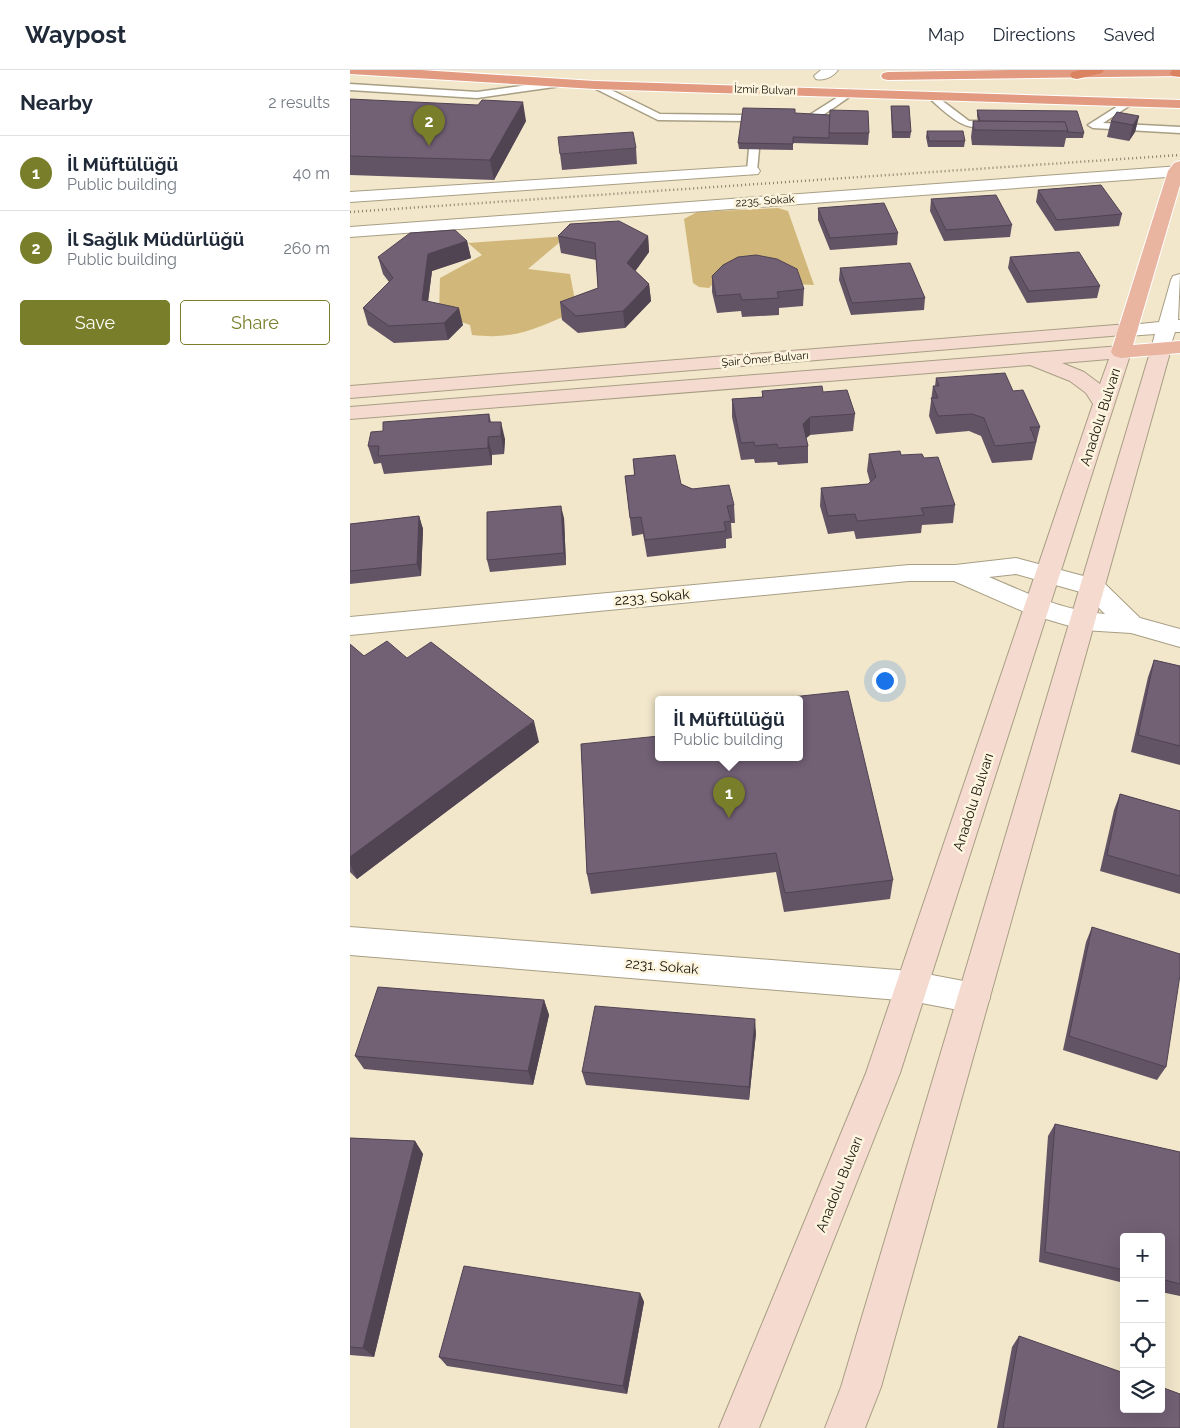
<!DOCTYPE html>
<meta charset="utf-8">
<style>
body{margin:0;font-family:Raleway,sans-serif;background:#f6f6f7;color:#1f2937}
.controls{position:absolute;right:15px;bottom:15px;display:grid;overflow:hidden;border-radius:5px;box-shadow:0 5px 20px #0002}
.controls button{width:45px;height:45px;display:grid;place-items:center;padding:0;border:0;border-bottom:1px solid #e0e1e3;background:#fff;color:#1f2937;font:25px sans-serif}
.you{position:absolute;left:534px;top:610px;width:18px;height:18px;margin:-12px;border:4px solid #fff;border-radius:50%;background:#1a73e8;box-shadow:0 0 0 8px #1a73e833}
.badge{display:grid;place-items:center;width:32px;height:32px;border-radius:50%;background:#787e29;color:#fff;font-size:16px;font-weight:700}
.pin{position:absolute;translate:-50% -41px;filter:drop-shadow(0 1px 2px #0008)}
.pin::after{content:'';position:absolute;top:26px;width:18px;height:15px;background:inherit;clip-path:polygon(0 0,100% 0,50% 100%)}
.popup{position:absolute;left:305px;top:626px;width:148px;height:65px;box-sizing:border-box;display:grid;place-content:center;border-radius:5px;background:#fff;filter:drop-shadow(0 1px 4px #0005);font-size:16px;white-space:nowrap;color:#747a83}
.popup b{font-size:19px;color:#1f2937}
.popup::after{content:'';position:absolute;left:50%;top:100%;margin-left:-10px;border:10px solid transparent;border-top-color:#fff}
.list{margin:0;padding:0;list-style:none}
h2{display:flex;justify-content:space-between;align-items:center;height:65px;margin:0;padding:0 20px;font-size:21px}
h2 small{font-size:16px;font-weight:400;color:#747a83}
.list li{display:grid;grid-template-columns:32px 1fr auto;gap:15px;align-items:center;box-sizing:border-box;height:75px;padding:0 20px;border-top:1px solid #e0e1e3}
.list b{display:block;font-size:19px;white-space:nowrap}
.list p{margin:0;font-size:16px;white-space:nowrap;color:#747a83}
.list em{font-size:16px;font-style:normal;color:#747a83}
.actions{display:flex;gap:10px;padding:15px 20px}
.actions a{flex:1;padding:11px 0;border:1px solid #787e29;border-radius:5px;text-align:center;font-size:18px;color:#787e29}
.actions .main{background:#787e29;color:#fff}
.icon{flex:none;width:28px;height:28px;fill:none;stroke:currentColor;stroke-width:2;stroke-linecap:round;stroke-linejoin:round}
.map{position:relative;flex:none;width:830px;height:1358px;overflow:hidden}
header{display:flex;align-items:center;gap:30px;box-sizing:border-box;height:70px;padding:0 25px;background:#fff;border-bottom:1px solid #e0e1e3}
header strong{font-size:24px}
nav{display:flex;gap:28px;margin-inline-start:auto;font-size:18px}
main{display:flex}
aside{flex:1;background:#fff}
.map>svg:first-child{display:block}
.green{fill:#d1b87a}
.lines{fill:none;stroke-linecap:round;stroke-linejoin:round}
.service-casing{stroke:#a89e84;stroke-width:3}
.minor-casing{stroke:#a89e84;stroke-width:2}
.tertiary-casing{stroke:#a89e84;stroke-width:2}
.secondary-casing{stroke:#a89e84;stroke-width:2}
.primary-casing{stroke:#fff;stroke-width:2}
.trunk-casing{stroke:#fff;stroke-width:2}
.motorway-casing{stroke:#fff;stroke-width:2}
.service{fill:#fff;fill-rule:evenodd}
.minor{fill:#fff;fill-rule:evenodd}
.tertiary{fill:#fff;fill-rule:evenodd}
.secondary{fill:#f4dacf;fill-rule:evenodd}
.primary{fill:#e9b4a0;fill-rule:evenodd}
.trunk{fill:#e29b80;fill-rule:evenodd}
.motorway{fill:#db8260;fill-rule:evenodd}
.rail{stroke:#87806d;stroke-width:2.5;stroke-dasharray:1 3;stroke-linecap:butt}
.wall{fill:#625365}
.shaded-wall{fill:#504352}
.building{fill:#726075;stroke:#504352}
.labels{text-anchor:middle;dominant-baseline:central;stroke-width:5;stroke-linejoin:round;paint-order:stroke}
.far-street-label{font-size:11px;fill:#151108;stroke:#fdf4de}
.street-label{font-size:14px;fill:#151108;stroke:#fdf4de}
</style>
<header>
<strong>Waypost</strong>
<nav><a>Map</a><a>Directions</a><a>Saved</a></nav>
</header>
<main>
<aside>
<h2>Nearby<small>2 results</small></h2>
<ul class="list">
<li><span class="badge">1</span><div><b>İl Müftülüğü</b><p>Public building</p></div><em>40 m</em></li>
<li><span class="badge">2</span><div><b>İl Sağlık Müdürlüğü</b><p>Public building</p></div><em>260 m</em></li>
</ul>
<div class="actions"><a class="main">Save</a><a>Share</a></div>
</aside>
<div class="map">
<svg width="830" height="1358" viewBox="0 0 830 1358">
<rect width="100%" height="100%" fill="#f2e7cb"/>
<!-- green -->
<g class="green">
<path d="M428,138L438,141L464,215L367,210L359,218L349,217L343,213L334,149L347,142Z"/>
<path d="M217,166L178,199L220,204L227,241C186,258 167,270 122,265L120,255L89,244L90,208L132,185L118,173Z"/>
</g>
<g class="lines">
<!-- service casing -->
<g class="service-casing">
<g id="service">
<path d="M215,10L219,13L218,15L127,28L0,20V14L127,22Z"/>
<path d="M245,12L310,44L393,45L398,48L393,51L308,50L242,17V13Z"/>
<path d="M499,20L502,21V25C488,34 458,61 442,49L447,46H458Z"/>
<path d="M582,23L619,51H628L633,54C617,66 591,38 579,28V24Z"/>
<path d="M779,29L782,30V34L753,53L830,57V63L743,58L738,55Z"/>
<path d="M404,76L409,79L407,101L402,104L397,101L399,79Z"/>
</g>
</g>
<!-- minor casing -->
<g class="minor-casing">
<g id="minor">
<path d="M471,0H488C483,7 474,11 466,9L464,6Z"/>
<path d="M402,96L408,98L410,101L408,104L0,132V122Z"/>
<path d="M666,488L752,511L790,548L830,559V577L781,563L733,560L679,544L604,511H559L0,565V547L559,495H605ZM666,504L734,523L755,544C713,541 677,523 639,507Z"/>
<path d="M0,857L561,901L624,913L635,918L640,928L635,938L624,943L561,931L0,885Z"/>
</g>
</g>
<!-- tertiary casing -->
<g class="tertiary-casing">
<g id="tertiary">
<path d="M830,96V106L0,167V157Z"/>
<path d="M830,204L828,250H830V262H825L818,283L811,285L804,283L801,279L805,264L778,266L771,264L768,260L771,256L809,252L821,210L823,206Z"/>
</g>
</g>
<!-- secondary casing -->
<g class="secondary-casing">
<g id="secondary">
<path d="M778,254L785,256L788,260L785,264L0,328V316Z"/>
<path d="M811,273L818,275L821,279L531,1317L515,1358H475L491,1317L801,279L804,275Z"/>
<path d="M771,276L778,278L781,282L550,1003L409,1358H369L516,1003L743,334L736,323L720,311L680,295L0,349V337ZM759,289L750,314L734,302L712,293Z"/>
</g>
</g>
<!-- primary casing -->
<g class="primary-casing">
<path id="primary" d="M830,91V115L783,275L830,271V283L771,288L764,286L761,282L818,101L824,93Z"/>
</g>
<!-- trunk casing -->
<g class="trunk-casing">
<g id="trunk">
<path d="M0,0H71L245,11L830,30V38L245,19L0,4Z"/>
<path d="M660,0H830V6L538,10L533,9L531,6L533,3L538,2Z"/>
</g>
</g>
<!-- motorway casing -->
<g class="motorway-casing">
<g id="motorway">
<path d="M730,0H754L752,3L727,9L722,8L720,5L722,2Z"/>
<path d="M822,0H830V7L822,6L820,3Z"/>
</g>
</g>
<!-- service -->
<use href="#service" class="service"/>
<!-- minor -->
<use href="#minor" class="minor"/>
<!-- tertiary -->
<use href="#tertiary" class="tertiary"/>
<!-- secondary -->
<use href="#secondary" class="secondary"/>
<!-- primary -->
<use href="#primary" class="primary"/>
<!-- trunk -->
<use href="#trunk" class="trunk"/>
<!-- motorway -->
<use href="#motorway" class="motorway"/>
<!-- rail -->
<path class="rail" d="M0,142L830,85"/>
</g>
<!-- wall -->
<g class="wall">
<path d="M0,29L176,51L144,110L0,105Z"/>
<path d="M541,36L561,62L560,68H542L541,41Z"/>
<path d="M445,39V43L519,63L518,75L443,73V80L389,79L388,73Z"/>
<path d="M627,40L734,63L733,68H716L714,77L622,75L621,67L623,51H628L627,46Z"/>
<path d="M789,46L785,62L779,71L757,67L761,51Z"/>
<path d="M577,61L615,71L614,77H578L576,67Z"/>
<path d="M286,78L287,94L212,100L210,84Z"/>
<path d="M688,120L772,144L769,156L705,161L686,132Z"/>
<path d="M581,129L662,155L660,167L594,171L580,141Z"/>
<path d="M468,138L548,163L547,175L480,180L468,150Z"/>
<path d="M208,166H298L299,182L285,201L299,214L301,231L275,258L228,263L212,250L210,232L248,218L246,190L211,183Z"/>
<path d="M117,171L121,188L82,201L78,231L113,255L98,270L44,273L18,255L13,238L39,212L33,204L28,187Z"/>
<path d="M660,187L750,216L747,228L677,233L658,198Z"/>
<path d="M490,198L575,228L574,240L501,245L489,210Z"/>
<path d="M362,206L454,219L453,236L429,238V245L392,247L391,241L367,243L362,222Z"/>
<path d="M586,308L663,321L690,357L682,390L642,393L631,366L619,361L586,364L579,346L583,316H585Z"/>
<path d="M412,321L473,322L505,344L503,361L460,365L456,368L458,376V393L428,395L427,392L405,393L404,389L391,390L382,347V329L412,327Z"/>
<path d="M139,344L141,352L155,369L154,384L142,385V395L34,404L31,393L24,394L18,376L33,361Z"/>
<path d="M519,384L551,385L574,388L605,435L603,453L572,455L571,463L506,469L504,461L478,464L470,436L471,418L518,414L520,412L517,401Z"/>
<path d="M283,389L331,414L384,435L385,453H381L382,468L376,469V478L297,487L293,464L282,466L275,406L284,405Z"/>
<path d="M69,446L73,459L71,506L0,514V454Z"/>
<path d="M214,448L216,495L140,502L137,490Z"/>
<path d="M0,574L14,586L57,588L189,672L7,809L0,802Z"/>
<path d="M804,590L830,596V695L781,682L798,607Z"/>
<path d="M231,674L543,810L540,829L434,842L426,802L241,824L237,804Z"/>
<path d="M770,724L830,741V824L750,801L764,740Z"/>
<path d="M742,857L816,997L807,1010L713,980L736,872Z"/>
<path d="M194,930L199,945L183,1015L14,999L5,986Z"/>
<path d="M406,963L399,1030L236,1015L232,1002Z"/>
<path d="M705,1054L830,1082V1226L811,1222V1167H774V1213L689,1192L698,1066Z"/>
<path d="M0,1068L65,1071L73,1084L24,1287L0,1285Z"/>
<path d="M290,1223L294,1232L277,1324L97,1296L89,1287Z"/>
<path d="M669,1266L830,1358H647L662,1277Z"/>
</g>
<!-- shaded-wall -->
<g class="shaded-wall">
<path d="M173,32L176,51L144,110L140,90Z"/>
<path d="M789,46L785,62L779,71L783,55Z"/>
<path d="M298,166L299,182L279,210L277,193Z"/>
<path d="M117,171L121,188L82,201L76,247L72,230L78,184Z"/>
<path d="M299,214L301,231L275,258L273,241Z"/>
<path d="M109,238L113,255L98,270L94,253Z"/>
<path d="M460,347V365L452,372L453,354Z"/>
<path d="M151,352L155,369L154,384L151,366Z"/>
<path d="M138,367L142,385V395L138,378Z"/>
<path d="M211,436L214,448L216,495L214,483Z"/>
<path d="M69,446L73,459L71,506L67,494Z"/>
<path d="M184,651L189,672L7,809L0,794V787Z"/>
<path d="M194,930L199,945L183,1015L178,1001Z"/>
<path d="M405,949L406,963L399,1030V1017Z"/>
<path d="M65,1071L73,1084L24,1287L13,1278Z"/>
<path d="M290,1223L294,1232L277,1324L273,1316Z"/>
</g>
<!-- building -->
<g class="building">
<path d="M0,29L128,35L132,30L173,32L140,90L0,86Z"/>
<path d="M541,36H559L561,62H543Z"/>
<path d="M393,38L445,39V43L480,45L479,68L443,67V74L388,73Z"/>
<path d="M480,40L518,41L519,63H479Z"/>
<path d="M627,40L727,41L734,63L717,62L718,61L715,52L630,51Z"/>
<path d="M767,42L789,46L783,55L761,51Z"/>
<path d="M623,51L715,52L718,61L624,60Z"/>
<path d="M577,61H613L615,71H579Z"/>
<path d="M283,62L286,78L210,84L208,67Z"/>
<path d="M751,115L772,144L707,150L688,120Z"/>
<path d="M646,125L662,155L596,160L581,129Z"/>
<path d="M534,133L548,163L480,168L468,138Z"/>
<path d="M269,151L298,166L277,193L299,214L273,241L226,246L210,232L248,218L245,173L208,166L220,154Z"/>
<path d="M105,160L117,171L78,184L72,230L109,238L94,253L39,256L13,238L43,208L28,187L60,163Z"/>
<path d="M729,182L750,216L679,221L660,187Z"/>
<path d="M406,185L427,189L447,199L454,219L427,222L429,228L392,230L390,224L366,226L362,206L373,195L388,187Z"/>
<path d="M560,193L575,228L502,233L490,198Z"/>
<path d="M655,303L663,321L673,320L690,357H680L686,372L645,376L634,348L622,344L588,346L581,328H588L583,316H589L586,308Z"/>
<path d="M472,316L473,322L497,320L505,344L460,347L453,354L458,376L428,378L427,374L405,376L404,372L391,373L382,329L413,327L412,321Z"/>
<path d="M139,344V352H151V366L138,367V378L28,386L29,376H18L21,362L33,361V352Z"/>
<path d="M550,381L551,385L572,384L574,388L588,387L605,435L571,438L574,445L507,451L505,444L478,446L471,418L518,414L526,407L519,384Z"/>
<path d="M325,385L331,414L342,419L379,415L384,435L377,436L381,451L374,452L376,461L295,470L291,447L280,448L275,406L285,405L283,389Z"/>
<path d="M211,436L214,483L137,490V442Z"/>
<path d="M69,446L67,494L0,501V454Z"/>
<path d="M37,571L57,588L81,572L184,651L0,787V574L14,586Z"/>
<path d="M804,590L830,596V676L788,665Z"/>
<path d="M498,621L543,810L435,823L426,783L237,804L231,674L309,666V687H449V629H423Z"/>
<path d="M770,724L830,741V806L757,785Z"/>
<path d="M742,857L830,884V905L816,997L719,966Z"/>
<path d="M28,917L194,930L178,1001L5,986Z"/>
<path d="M245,936L405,949L399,1017L232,1002Z"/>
<path d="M705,1054L830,1082V1214L811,1209V1167H774V1200L695,1182Z"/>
<path d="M0,1068L65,1071L13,1278L0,1277Z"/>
<path d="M114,1196L290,1223L273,1316L89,1287Z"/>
<path d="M669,1266L774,1303V1339H811V1317L830,1324V1358H653Z"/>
</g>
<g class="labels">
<!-- far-street labels -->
<g class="far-street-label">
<text transform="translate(415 20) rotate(2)">İzmir Bulvarı</text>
<text transform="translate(415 131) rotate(-4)">2235. Sokak</text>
<text transform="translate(415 289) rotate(-5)">Şair Ömer Bulvarı</text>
</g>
<!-- street labels -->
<g class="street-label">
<text transform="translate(750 347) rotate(-72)">Anadolu Bulvarı</text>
<text transform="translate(302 527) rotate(-5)">2233. Sokak</text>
<text transform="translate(623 732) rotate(-72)">Anadolu Bulvarı</text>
<text transform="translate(312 896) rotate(5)">2231. Sokak</text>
<text transform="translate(489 1114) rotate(-68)">Anadolu Bulvarı</text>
</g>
</g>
</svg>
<div class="controls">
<button>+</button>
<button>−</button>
<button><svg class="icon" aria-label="locate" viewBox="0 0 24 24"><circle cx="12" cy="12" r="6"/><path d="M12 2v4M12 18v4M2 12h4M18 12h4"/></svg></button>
<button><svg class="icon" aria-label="layers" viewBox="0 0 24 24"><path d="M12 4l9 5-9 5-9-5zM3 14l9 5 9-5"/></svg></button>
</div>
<div class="you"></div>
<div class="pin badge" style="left:379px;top:748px">1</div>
<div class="popup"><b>İl Müftülüğü</b>Public building</div>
<div class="pin badge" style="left:79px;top:76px">2</div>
</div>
</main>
